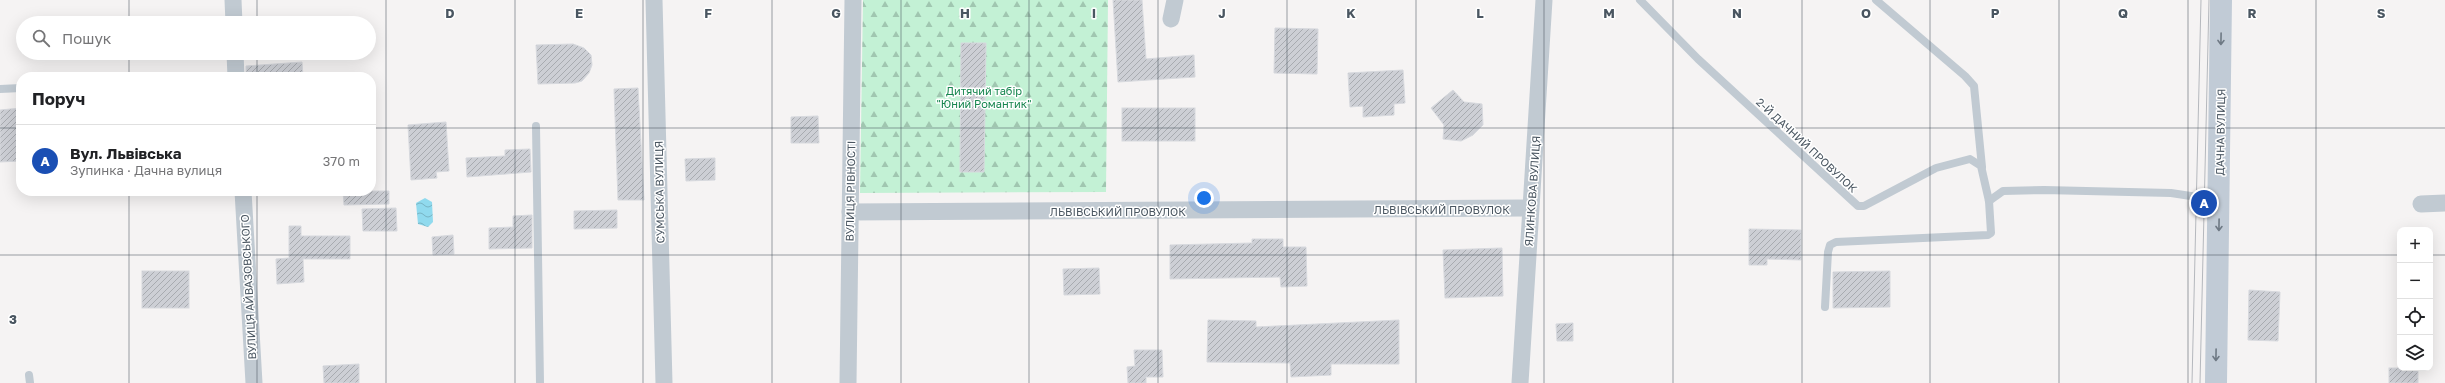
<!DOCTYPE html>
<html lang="uk">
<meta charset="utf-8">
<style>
body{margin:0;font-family:"Golos Text",sans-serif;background:#f6f6f6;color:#202124}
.controls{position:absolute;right:12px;bottom:12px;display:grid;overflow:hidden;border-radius:8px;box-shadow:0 4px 16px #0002}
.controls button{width:36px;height:36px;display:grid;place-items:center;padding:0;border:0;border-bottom:1px solid #e0e0e0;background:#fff;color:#202124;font:20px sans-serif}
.you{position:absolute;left:1204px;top:198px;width:14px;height:14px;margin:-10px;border:3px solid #fff;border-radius:50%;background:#1a73e8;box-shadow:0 0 0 6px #1a73e833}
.badge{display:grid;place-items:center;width:26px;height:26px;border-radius:50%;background:#2563eb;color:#fff;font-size:13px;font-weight:700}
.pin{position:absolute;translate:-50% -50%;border:2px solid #fff;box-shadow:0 1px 4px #0006}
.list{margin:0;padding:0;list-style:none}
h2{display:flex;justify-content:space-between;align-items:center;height:52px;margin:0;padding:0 16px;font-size:17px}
h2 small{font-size:13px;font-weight:400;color:#757577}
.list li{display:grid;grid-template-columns:26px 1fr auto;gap:12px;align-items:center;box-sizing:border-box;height:72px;padding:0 16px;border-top:1px solid #e0e0e0}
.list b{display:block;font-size:15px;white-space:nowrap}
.list p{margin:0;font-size:13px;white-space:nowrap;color:#757577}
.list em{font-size:13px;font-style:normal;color:#757577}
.icon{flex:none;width:22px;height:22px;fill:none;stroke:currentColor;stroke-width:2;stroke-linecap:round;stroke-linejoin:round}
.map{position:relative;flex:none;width:2445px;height:383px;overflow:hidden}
.search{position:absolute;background:#fff;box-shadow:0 4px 16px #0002;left:16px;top:16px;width:360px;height:44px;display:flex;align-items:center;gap:10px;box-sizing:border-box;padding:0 14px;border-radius:22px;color:#757577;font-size:15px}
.panel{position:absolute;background:#fff;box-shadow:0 4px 16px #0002;left:16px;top:72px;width:360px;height:124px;border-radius:16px}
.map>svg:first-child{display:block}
.forest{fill:url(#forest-firs)}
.water{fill:url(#water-waves)}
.building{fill:url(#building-hatch);stroke:#d7d9de}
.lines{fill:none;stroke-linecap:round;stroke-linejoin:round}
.lane{stroke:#c1cad2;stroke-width:8}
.street{stroke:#c1cad2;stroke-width:17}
.secondary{stroke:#c1cbd6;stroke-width:22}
.tram{stroke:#b5b8bd;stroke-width:1}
.oneway{stroke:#6e7984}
.grid{fill:none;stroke:#4a5661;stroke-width:1;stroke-opacity:0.55}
.labels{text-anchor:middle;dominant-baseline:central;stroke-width:3;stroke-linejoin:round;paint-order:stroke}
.park-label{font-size:11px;fill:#17864f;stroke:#fff}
.street-label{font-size:11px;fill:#4a5661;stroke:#fff}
.grid-label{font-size:13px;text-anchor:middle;font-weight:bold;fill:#4a5661;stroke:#fff;stroke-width:3;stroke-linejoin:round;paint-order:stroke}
</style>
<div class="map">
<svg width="2445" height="383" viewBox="0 0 2445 383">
<defs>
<pattern id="forest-firs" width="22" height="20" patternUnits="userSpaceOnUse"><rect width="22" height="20" fill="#c3f1d5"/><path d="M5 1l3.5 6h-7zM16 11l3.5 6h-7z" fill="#a0c6b0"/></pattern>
<pattern id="water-waves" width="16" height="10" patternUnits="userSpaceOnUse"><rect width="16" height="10" fill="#90daee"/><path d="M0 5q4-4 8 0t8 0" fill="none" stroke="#78b4c4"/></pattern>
<pattern id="building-hatch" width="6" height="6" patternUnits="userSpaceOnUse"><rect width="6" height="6" fill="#cdcfd5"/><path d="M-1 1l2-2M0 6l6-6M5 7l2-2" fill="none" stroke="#a8abb0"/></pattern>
</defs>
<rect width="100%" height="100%" fill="#f5f3f3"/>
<!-- forest -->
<path class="forest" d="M863,0H1108L1106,192L860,193Z"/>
<!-- water -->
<path class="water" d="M425,198L432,202L433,222L428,227L418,224L416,203Z"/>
<!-- building -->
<g class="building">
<path d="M1113,0H1142L1146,59L1194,55L1195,77L1118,82Z"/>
<path d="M1275,28L1318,29L1317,74L1274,73Z"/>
<path d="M961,43H986L984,172H960Z"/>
<path d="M573,44L584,48L591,55L592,65L589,73L582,81L575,83L538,84L536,45Z"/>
<path d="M302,62L303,77H246V66Z"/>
<path d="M1403,70L1405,103L1394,104V115L1363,117V106L1350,107L1348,73Z"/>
<path d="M638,88L644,200H618L614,89Z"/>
<path d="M1453,90L1464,102L1482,104L1483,125L1473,135L1461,141L1443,139L1444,125L1431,108Z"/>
<path d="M21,108V161L0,162V110Z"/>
<rect x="1122" y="108" width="73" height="33"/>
<path d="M818,116L819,143H791V117Z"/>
<path d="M446,122L449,171L436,172L437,178L411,180L408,125Z"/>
<path d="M530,149L531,172L467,177L466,158L505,156V150Z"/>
<path d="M715,158V180L686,181L685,159Z"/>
<path d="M343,191H389V204L344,205Z"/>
<path d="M396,208L397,231H363L362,209Z"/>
<path d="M617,210V228L574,229V211Z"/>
<path d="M532,215V248L489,249V228L513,227V216Z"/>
<path d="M289,226H301V236H350V259H303L304,282L277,284L276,259L289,258Z"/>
<path d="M1749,229L1801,230V260L1767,259V265H1749Z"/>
<path d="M453,235L454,254L433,255L432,237Z"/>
<path d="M1252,239H1283V247H1306L1307,286L1281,287L1280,277L1170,279V245L1252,243Z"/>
<path d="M1502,248L1503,296L1445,298L1443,250Z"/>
<path d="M1099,268L1100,294L1064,295L1063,269Z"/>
<rect x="142" y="271" width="47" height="37"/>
<path d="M1890,271V307L1833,308V272Z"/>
<path d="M2249,290L2280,292L2278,341L2248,340Z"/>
<path d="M1208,320L1256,321V327L1399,320V364H1331V375L1291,377L1290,363L1207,362Z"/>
<path d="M1573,323V341H1557L1556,324Z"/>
<path d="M1134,350H1162L1163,377H1146V383H1128L1127,367L1135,366Z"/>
<path d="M359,364V383H324L323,366Z"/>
<rect x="2389" y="368" width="29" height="15"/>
</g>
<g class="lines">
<!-- lane -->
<g class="lane">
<path d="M1640,0L1698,59L1858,206H1864L1936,168L1970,159L1981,166L1989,201L1991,233L1988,235L1836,242L1830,245L1828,252L1825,307"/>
<path d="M1876,0L1965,76L1974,86L1982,167"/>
<path d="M0,89L21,88"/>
<path d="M536,126L540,383"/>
<path d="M1989,201L2003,191L2044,190L2171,193L2217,200"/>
<path d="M29,375L30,383"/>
</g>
<!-- street -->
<g class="street">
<path d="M233,0L234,23"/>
<path d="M654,0L664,383"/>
<path d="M1171,19L1175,0"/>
<path d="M235,53L236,77"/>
<path d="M243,191L254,383"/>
<path d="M2421,204L2445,203"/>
<path d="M850,212L1530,208"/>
<path d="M848,383L853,0"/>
<path d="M1520,383L1544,0"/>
</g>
<!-- secondary -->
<path class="secondary" d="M2216,383L2221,0"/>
<!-- tram -->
<g class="tram">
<path d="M2192,383L2201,0"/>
<path d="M2200,383L2209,0"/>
</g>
</g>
<!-- one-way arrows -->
<defs><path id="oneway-shaft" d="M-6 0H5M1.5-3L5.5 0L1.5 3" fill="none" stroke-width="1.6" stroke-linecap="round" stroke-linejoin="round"/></defs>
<g class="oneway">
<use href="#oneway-shaft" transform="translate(2221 39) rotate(91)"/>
<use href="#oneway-shaft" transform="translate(2219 225) rotate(91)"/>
<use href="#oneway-shaft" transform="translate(2216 355) rotate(91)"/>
</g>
<!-- grid -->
<path class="grid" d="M129,0V23M257,0V23M386,0V383M515,0V383M643,0V383M772,0V383M901,0V383M1029,0V383M1158,0V383M1287,0V383M1416,0V383M1544,0V383M1673,0V383M1802,0V383M1930,0V383M2059,0V383M2188,0V383M2316,0V383M129,53V77M257,53V77M0,128H21M371,128H2445M129,191V383M257,191V383M0,255H2400M2430,255H2445"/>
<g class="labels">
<!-- park labels -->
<g class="park-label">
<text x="984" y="90">Дитячий табір<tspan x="984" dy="13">"Юний Романтик"</tspan></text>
</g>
<!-- street labels -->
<g class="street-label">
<text transform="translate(2220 132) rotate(-89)">ДАЧНА ВУЛИЦЯ</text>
<text transform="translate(1807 145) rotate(43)">2-Й ДАЧНИЙ ПРОВУЛОК</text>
<text transform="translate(850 191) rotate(-89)">ВУЛИЦЯ РІВНОСТІ</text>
<text transform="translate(1532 191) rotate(-86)">ЯЛИНКОВА ВУЛИЦЯ</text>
<text transform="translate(659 192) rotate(-91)">СУМСЬКА ВУЛИЦЯ</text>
<text x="1442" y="209">ЛЬВІВСЬКИЙ ПРОВУЛОК</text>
<text x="1118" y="211">ЛЬВІВСЬКИЙ ПРОВУЛОК</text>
<text transform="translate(248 287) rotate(-93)">ВУЛИЦЯ АЙВАЗОВСЬКОГО</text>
</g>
</g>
<g class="grid-label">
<text x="450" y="18">D</text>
<text x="579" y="18">E</text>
<text x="708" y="18">F</text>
<text x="836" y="18">G</text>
<text x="965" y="18">H</text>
<text x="1094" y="18">I</text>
<text x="1222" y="18">J</text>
<text x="1351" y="18">K</text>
<text x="1480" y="18">L</text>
<text x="1609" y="18">M</text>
<text x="1737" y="18">N</text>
<text x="1866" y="18">O</text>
<text x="1995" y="18">P</text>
<text x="2123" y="18">Q</text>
<text x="2252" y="18">R</text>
<text x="2381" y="18">S</text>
<text x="13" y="324">3</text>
</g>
</svg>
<div class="controls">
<button>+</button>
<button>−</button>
<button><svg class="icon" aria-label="locate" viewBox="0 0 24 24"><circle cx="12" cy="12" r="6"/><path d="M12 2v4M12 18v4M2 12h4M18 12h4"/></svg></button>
<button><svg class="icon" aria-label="layers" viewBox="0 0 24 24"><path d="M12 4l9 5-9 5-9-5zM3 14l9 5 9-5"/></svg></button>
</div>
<div class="you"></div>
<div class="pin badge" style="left:2204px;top:203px;background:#1a4fb4">A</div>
<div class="search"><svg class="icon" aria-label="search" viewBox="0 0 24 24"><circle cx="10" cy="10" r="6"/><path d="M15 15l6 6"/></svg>Пошук</div>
<section class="panel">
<h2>Поруч<small></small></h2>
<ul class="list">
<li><span class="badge" style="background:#1a4fb4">A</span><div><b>Вул. Львівська</b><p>Зупинка · Дачна вулиця</p></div><em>370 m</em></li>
</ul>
</section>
</div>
